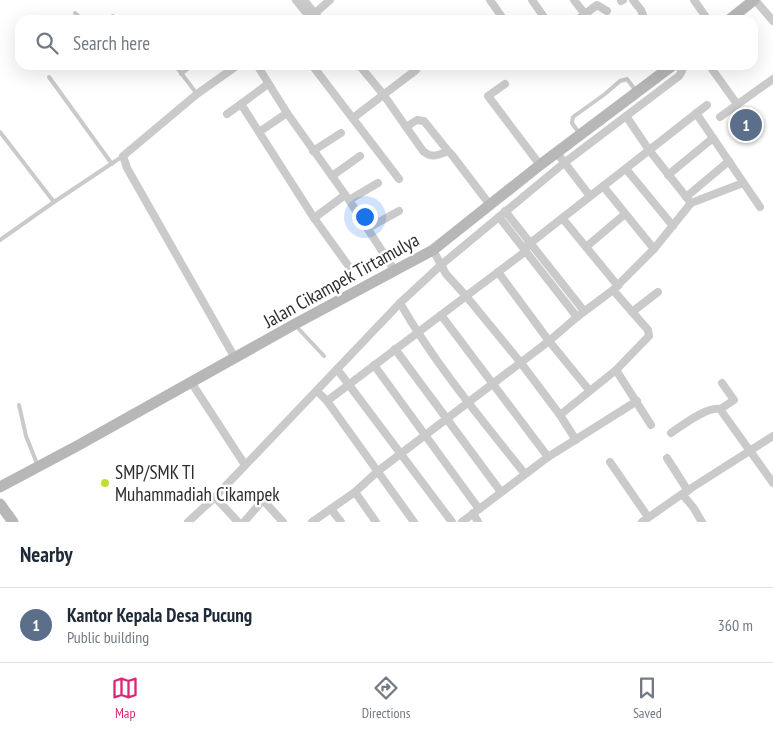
<!DOCTYPE html>
<style>
body{margin:0;font-family:"PT Sans Narrow",sans-serif;background:#f2f2f3;color:#1f2937}
.you{position:absolute;left:364px;top:216px;width:18px;height:18px;margin:-12px;border:4px solid #fff;border-radius:50%;background:#1a73e8;box-shadow:0 0 0 8px #1a73e833}
.badge{display:grid;place-items:center;width:32px;height:32px;border-radius:50%;background:#db2777;color:#fff;font-size:16px;font-weight:700}
.pin{position:absolute;translate:-50% -50%;border:2px solid #fff;box-shadow:0 1px 5px #0006}
.list{margin:0;padding:0;list-style:none}
h2{display:flex;justify-content:space-between;align-items:center;height:65px;margin:0;padding:0 20px;font-size:21px}
h2 small{font-size:16px;font-weight:400;color:#747a83}
.list li{display:grid;grid-template-columns:32px 1fr auto;gap:15px;align-items:center;box-sizing:border-box;height:75px;padding:0 20px;border-top:1px solid #e0e1e3}
.list b{display:block;font-size:19px;white-space:nowrap}
.list p{margin:0;font-size:16px;white-space:nowrap;color:#747a83}
.list em{font-size:16px;font-style:normal;color:#747a83}
.icon{flex:none;width:28px;height:28px;fill:none;stroke:currentColor;stroke-width:2;stroke-linecap:round;stroke-linejoin:round}
.map{position:relative;flex:none;width:773px;height:522px;overflow:hidden}
.search{position:absolute;background:#fff;box-shadow:0 5px 20px #0002;left:15px;right:15px;top:15px;height:55px;display:flex;align-items:center;gap:12px;box-sizing:border-box;padding:0 18px;border-radius:15px;color:#747a83;font-size:19px}
.sheet{height:140px;background:#fff}
nav{display:flex;justify-content:space-around;align-items:center;box-sizing:border-box;height:70px;border-top:1px solid #e0e1e3;background:#fff;font-size:14px;color:#747a83}
nav a{display:grid;justify-items:center;gap:2px}
nav .on{color:#db2777}
.map>svg:first-child{display:block}
.lines{fill:none;stroke-linecap:round;stroke-linejoin:round}
.lane{stroke:#cacaca;stroke-width:4}
.street{stroke:#cacaca;stroke-width:8}
.secondary{stroke:#b7b7b7;stroke-width:11}
.poi-dot{fill:#c2dd36;stroke:#fff;stroke-width:2}
.labels{text-anchor:middle;dominant-baseline:central;stroke-width:5;stroke-linejoin:round;paint-order:stroke}
.street-label{font-size:19px;fill:#2d2d2d;stroke:#fff}
.poi-label{font-size:19px;fill:#2d2d2d;stroke:#fff;text-anchor:start}
</style>
<div class="map">
<svg width="773" height="522" viewBox="0 0 773 522">
<rect width="100%" height="100%" fill="#fff"/>
<g class="lines">
<!-- lane -->
<g class="lane">
<path d="M75,13L83,20"/>
<path d="M105,20L113,16L120,20"/>
<path d="M175,65L197,94"/>
<path d="M181,74L193,65"/>
<path d="M49,77L112,164"/>
<path d="M0,132L54,202"/>
<path d="M579,133L572,123L573,117L605,94L620,81L627,79L636,91"/>
<path d="M0,240L54,202L123,156"/>
<path d="M296,326L324,356"/>
<path d="M19,405L26,436L38,466"/>
</g>
<!-- street -->
<g class="street">
<path d="M296,0L312,20"/>
<path d="M304,0L320,20"/>
<path d="M490,0L504,20"/>
<path d="M532,0L546,20"/>
<path d="M574,0L585,14"/>
<path d="M633,0L641,10L645,20"/>
<path d="M694,0L708,20"/>
<path d="M755,0L773,21"/>
<path d="M621,1L623,0"/>
<path d="M314,14L330,0"/>
<path d="M577,20L597,5L607,11"/>
<path d="M257,65L287,113L349,200L395,271"/>
<path d="M312,65L399,179"/>
<path d="M359,65L383,94L423,151C432,159 438,155 448,151L452,155L490,205"/>
<path d="M709,65L737,104"/>
<path d="M268,84L241,104L314,218L350,268"/>
<path d="M505,84L488,96L540,165"/>
<path d="M696,113L760,207"/>
<path d="M227,114L241,104"/>
<path d="M626,116L649,150L691,203"/>
<path d="M720,117L773,79"/>
<path d="M353,118L416,70"/>
<path d="M406,127L417,120L424,121L448,151"/>
<path d="M259,132L287,113"/>
<path d="M313,151L341,133"/>
<path d="M557,153L590,196"/>
<path d="M626,169L673,226"/>
<path d="M668,175L713,138"/>
<path d="M332,176L360,156"/>
<path d="M603,186L654,249"/>
<path d="M686,197L729,161"/>
<path d="M349,200L378,183"/>
<path d="M505,211L584,311"/>
<path d="M499,217L577,317"/>
<path d="M314,218L345,195"/>
<path d="M563,219L618,286"/>
<path d="M368,228L399,211"/>
<path d="M586,247L625,214"/>
<path d="M524,248L707,105"/>
<path d="M433,250L446,274L466,296L521,363L560,415L576,440"/>
<path d="M498,272L549,341L589,390"/>
<path d="M400,303C435,364 481,419 525,474"/>
<path d="M632,312L658,292"/>
<path d="M441,315L548,457"/>
<path d="M395,349L501,492"/>
<path d="M235,358L127,168L123,156L197,94L238,65"/>
<path d="M374,365L479,509"/>
<path d="M337,369L452,522"/>
<path d="M616,370L651,425"/>
<path d="M191,382L245,465"/>
<path d="M722,383L734,400L722,408V412L773,483"/>
<path d="M317,391L327,401L414,522"/>
<path d="M327,401L526,251"/>
<path d="M560,415L616,370L649,336L648,330L613,290"/>
<path d="M671,433C683,425 707,406 721,409"/>
<path d="M667,458L688,491"/>
<path d="M610,462L648,517"/>
<path d="M355,492L376,522"/>
<path d="M682,494L693,507L702,522"/>
<path d="M215,497L238,522"/>
<path d="M331,509L341,522"/>
<path d="M473,513L478,522"/>
<path d="M188,522L215,497L400,303L441,265L564,163L679,76L682,71L677,65"/>
<path d="M244,522L263,500L283,522"/>
<path d="M312,522L355,492L378,471L549,341L577,317L613,290L654,249L691,203L743,183"/>
<path d="M462,522L548,457L637,401"/>
<path d="M642,522L682,494L773,436"/>
</g>
<!-- secondary -->
<g class="secondary">
<path d="M729,20L754,0"/>
<path d="M0,487L77,446L295,324L433,250L540,165L673,65"/>
<path d="M0,504L13,522"/>
</g>
</g>
<!-- markers -->
<circle class="poi-dot" cx="105" cy="483" r="5"/>
<g class="labels">
<!-- street labels -->
<g class="street-label">
<text transform="translate(341 280) rotate(-29)">Jalan Cikampek Tirtamulya</text>
</g>
<!-- poi labels -->
<g class="poi-label">
<text x="115" y="472">SMP/SMK TI<tspan x="115" dy="22">Muhammadiah Cikampek</tspan></text>
</g>
</g>
</svg>
<div class="you"></div>
<div class="pin badge" style="left:746px;top:125px;background:#5c6f8a">1</div>
<div class="search"><svg class="icon" aria-label="search" viewBox="0 0 24 24"><circle cx="10" cy="10" r="6"/><path d="M15 15l6 6"/></svg>Search here</div>
</div>
<section class="sheet">
<h2>Nearby<small></small></h2>
<ul class="list">
<li><span class="badge" style="background:#5c6f8a">1</span><div><b>Kantor Kepala Desa Pucung</b><p>Public building</p></div><em>360 m</em></li>
</ul>
</section>
<nav>
<a class="on"><svg class="icon" aria-label="map" viewBox="0 0 24 24"><path d="M3 6l6-2 6 2 6-2v14l-6 2-6-2-6 2zM9 4v14M15 6v14"/></svg>Map</a>
<a><svg class="icon" aria-label="directions" viewBox="0 0 24 24"><path d="M12 3l9 9-9 9-9-9zM9 14v-3h6M13 9l2 2-2 2"/></svg>Directions</a>
<a><svg class="icon" aria-label="saved" viewBox="0 0 24 24"><path d="M7 4h10v16l-5-4-5 4z"/></svg>Saved</a>
</nav>
